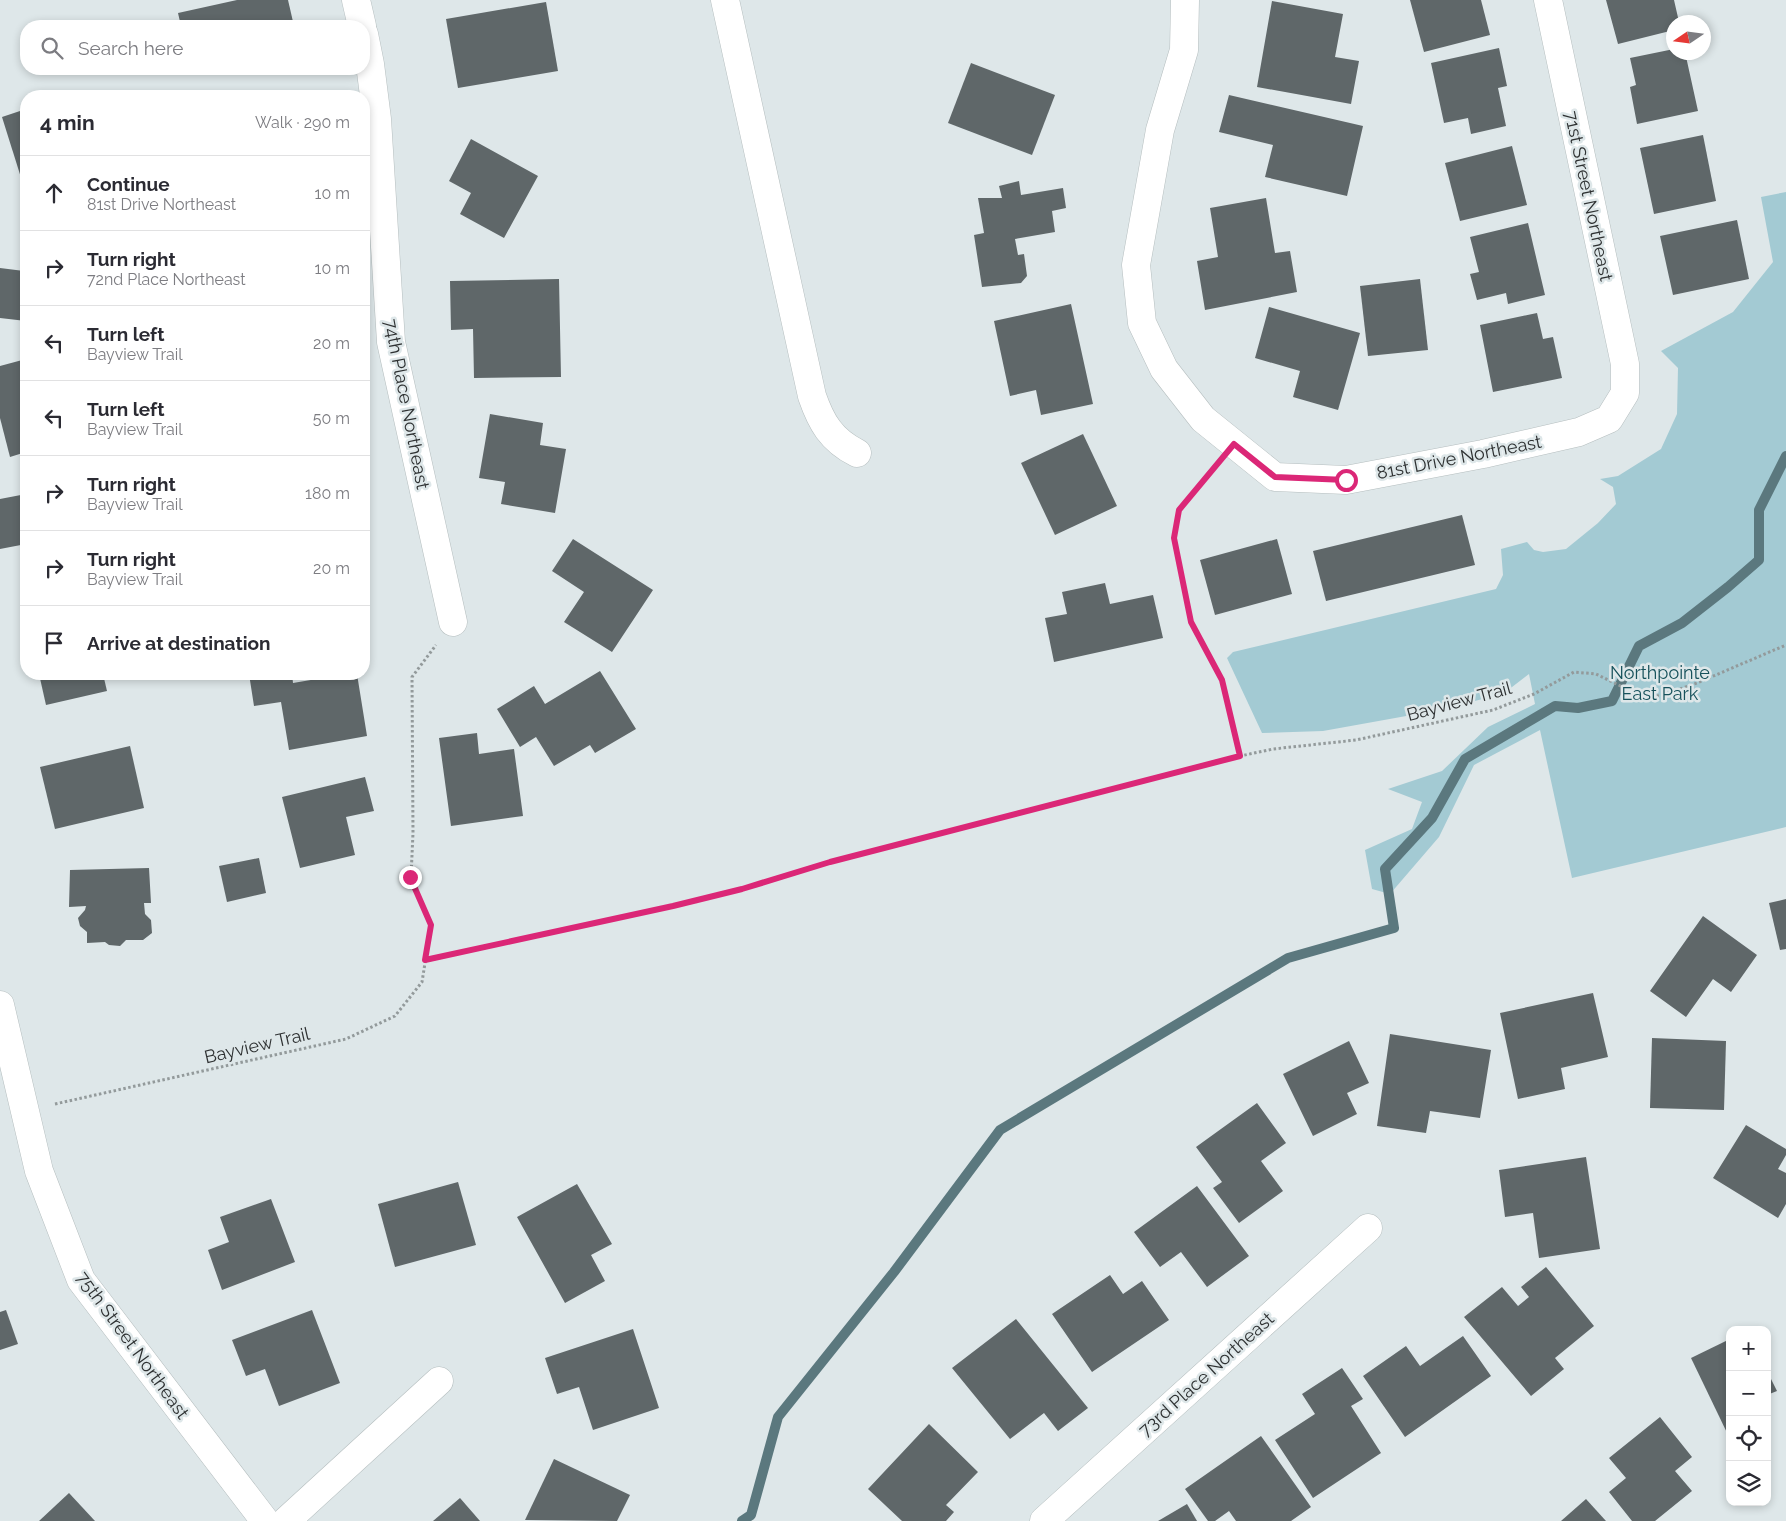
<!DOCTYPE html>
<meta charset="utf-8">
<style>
body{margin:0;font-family:Raleway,sans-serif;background:#f2f2f3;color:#2b2b33}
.controls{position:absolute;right:15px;bottom:15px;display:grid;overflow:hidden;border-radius:10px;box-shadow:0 2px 8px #0003}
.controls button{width:45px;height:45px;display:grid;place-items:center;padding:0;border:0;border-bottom:1px solid #e1e1e2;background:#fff;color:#2b2b33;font:25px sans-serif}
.compass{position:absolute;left:1666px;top:15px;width:45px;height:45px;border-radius:50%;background:#fff;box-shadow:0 2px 8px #0003;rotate:257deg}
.stop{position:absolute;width:15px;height:15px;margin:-11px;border:4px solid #db2777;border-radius:50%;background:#fff}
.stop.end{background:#db2777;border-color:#fff;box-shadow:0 1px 5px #0008}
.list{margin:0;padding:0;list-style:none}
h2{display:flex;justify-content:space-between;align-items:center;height:65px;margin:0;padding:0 20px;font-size:21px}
h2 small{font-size:16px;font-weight:400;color:#7c7c81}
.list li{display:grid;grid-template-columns:32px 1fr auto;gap:15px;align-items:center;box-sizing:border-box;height:75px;padding:0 20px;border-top:1px solid #e1e1e2}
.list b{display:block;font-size:19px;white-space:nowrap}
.list p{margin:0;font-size:16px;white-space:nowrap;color:#7c7c81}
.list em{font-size:16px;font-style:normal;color:#7c7c81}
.icon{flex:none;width:28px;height:28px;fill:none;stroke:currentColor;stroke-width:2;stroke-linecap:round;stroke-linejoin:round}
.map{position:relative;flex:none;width:1786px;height:1521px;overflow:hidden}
.search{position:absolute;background:#fff;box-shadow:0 2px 8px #0003;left:20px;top:20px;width:350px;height:55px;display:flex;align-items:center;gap:12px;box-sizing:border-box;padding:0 18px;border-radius:20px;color:#7c7c81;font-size:19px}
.panel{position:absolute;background:#fff;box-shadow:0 2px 8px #0003;left:20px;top:90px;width:350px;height:590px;border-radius:20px}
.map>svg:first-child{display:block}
.green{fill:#a3cad3}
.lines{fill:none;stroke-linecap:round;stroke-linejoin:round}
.stream{stroke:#5b787e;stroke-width:10}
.building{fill:#5f6769}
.minor-casing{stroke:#b5bebf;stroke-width:29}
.path{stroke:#939a9b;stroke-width:3;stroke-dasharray:2.5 2.5;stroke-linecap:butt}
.minor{stroke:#fff;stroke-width:28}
.route{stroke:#db2777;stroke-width:6}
.labels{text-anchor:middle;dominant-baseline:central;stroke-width:5;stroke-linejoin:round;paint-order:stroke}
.street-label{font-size:18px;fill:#2e3132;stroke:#dee7e9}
.park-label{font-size:18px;fill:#16515b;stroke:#dee7e9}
</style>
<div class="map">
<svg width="1786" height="1521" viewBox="0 0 1786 1521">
<rect width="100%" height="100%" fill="#dee7e9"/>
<!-- green -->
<path class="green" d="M1786,192V827L1572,878L1540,730L1474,765L1439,837L1390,894L1372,889L1365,850L1412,829L1422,802L1388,789L1442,771L1488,727L1535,704L1529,674L1503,694L1434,711L1323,731L1262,733L1227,658L1233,652L1496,589L1503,575L1501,549L1527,542L1534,550L1543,552L1566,549L1598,523L1616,504L1613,487L1600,479L1618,476L1661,449L1677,414L1678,368L1661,351L1733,312L1773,262L1761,197Z"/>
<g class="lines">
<!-- stream -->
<path class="stream" d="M742,1521L751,1515L778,1417L894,1272L1000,1130L1288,958L1394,928L1385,869L1432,818L1465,759L1555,706L1578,708L1612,701L1639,646L1682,623L1728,587L1759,560V510L1786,456"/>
</g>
<!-- building -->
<g class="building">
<path d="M237,0H288L294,26H181L178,13Z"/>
<path d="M1410,0H1481L1490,35L1424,52Z"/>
<path d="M1606,0H1674L1679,22H1674V30L1618,44Z"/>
<path d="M1272,1L1343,14L1335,57L1359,61L1351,104L1257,87Z"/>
<path d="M546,2L558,71L458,88L446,19Z"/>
<path d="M1499,48L1507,86L1498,88L1506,126L1471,134L1468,118L1444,123L1431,63Z"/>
<path d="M1674,49V52H1685L1698,111L1637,124L1630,87L1636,85L1630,58Z"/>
<path d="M971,63L1055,95L1032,155L948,123Z"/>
<path d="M1229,95L1363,126L1347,196L1265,177L1273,145L1219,132Z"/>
<path d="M26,109V183L23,184L2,117Z"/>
<path d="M1703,135L1716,201L1654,214L1640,148Z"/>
<path d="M471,139L538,176L504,238L460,214L471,193L449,181Z"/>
<path d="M1512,146L1527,205L1460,221L1445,163Z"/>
<path d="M1019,181L1021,195L1063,188L1066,208L1052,211L1055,232L1015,239L1018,255L1024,254L1027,276L1021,283L982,287L974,235L984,233L978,198H1002L999,186Z"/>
<path d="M1266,198L1275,253L1290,251L1297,292L1205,310L1197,261L1218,257L1210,208Z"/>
<path d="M1737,220L1749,279L1673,295L1660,236Z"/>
<path d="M1528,223L1545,295L1508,304L1506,293L1477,300L1470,274L1479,272L1470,237Z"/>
<path d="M0,268L24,271L26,269V321L0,318Z"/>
<path d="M559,279L561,377L474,378L473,329L451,330L450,281Z"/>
<path d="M1420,279L1428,350L1368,356L1360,286Z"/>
<path d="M1071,304L1093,404L1041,415L1036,390L1010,396L994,321Z"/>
<path d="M1269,307L1360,333L1338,410L1293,397L1300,371L1255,358Z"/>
<path d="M1537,313L1543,339L1553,337L1562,378L1493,392L1480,325Z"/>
<path d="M26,359V452L10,457L0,418V366Z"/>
<path d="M490,414L543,423L540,445L566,449L555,513L501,504L505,482L479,478Z"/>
<path d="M1083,434L1117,506L1055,535L1021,463Z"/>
<path d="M26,494V544L0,549V499Z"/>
<path d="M1462,515L1475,565L1326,601L1313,551Z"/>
<path d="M573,539L653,590L612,652L564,622L584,592L552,571Z"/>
<path d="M1277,539L1292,594L1215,615L1200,560Z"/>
<path d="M1105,583L1110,604L1153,595L1163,638L1054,662L1045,618L1067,614L1062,592Z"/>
<path d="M600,671L636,729L595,753L590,745L554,766L536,737L520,747L497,709L534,686L545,704Z"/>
<path d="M39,674H103L107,691L46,705Z"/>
<path d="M249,674H292L293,683L346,674H357L367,736L289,750L281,702L254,706Z"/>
<path d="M477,733L479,754L514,749L523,816L451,826L439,738Z"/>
<path d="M130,746L144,808L55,829L40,767Z"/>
<path d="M365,777L374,811L346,817L355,855L300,868L282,797Z"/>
<path d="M259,858L266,893L227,902L219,866Z"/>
<path d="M149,868L151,903H144L145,914L151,920L152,933L143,940H126L120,946L109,945L105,942L87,943V932L80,926L78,918L85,910L86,906L69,907L70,870Z"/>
<path d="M1786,899V949L1780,950L1769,903Z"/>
<path d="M1703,916L1757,955L1731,992L1713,979L1686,1017L1650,991Z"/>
<path d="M1593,993L1608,1057L1561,1068L1565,1089L1518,1099L1500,1013Z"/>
<path d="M1390,1034L1491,1050L1480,1118L1430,1111L1426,1133L1377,1126Z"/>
<path d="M1652,1038L1726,1041L1724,1110L1650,1108Z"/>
<path d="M1349,1041L1369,1083L1347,1093L1357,1114L1313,1136L1283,1074Z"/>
<path d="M1257,1103L1286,1143L1261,1161L1283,1191L1239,1223L1213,1188L1222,1182L1196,1147Z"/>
<path d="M1746,1125L1786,1149V1155L1778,1169L1786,1173V1204L1778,1218L1713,1178Z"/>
<path d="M1586,1157L1600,1249L1539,1258L1533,1213L1505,1217L1499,1170Z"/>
<path d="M458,1182L476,1245L395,1267L378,1204Z"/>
<path d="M577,1184L612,1244L591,1255L605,1281L565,1303L517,1217Z"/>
<path d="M1197,1186L1249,1256L1207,1287L1181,1252L1160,1267L1134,1232Z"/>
<path d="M271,1199L295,1262L222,1290L208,1250L229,1242L220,1217Z"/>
<path d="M1546,1267L1594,1326L1555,1358L1564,1369L1531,1396L1464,1317L1502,1287L1518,1306L1529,1297L1521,1287Z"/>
<path d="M1110,1275L1123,1294L1142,1281L1169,1320L1092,1372L1052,1314Z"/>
<path d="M6,1310L18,1344L0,1350V1312Z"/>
<path d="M312,1310L340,1383L279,1406L265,1369L246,1376L232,1340Z"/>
<path d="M1016,1319L1088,1408L1058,1431L1044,1413L1010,1439L952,1368Z"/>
<path d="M633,1329L659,1408L593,1430L579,1387L557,1394L545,1358Z"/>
<path d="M1463,1336L1491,1376L1405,1437L1363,1376L1406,1346L1420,1366Z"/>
<path d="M1730,1339V1439L1691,1358Z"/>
<path d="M1342,1368L1363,1399L1351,1406L1381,1453L1313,1498L1275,1440L1315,1414L1302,1394Z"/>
<path d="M1767,1371L1777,1391L1767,1395Z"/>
<path d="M1660,1417L1692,1457L1675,1471L1692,1491L1655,1521H1632L1609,1492L1626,1478L1609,1458Z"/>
<path d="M929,1424L978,1472L946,1505L954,1512L946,1521H902L868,1489Z"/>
<path d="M1261,1436L1311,1507L1291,1521H1236L1229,1511L1215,1521H1208L1185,1489Z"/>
<path d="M554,1459L630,1495L617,1521L525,1520Z"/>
<path d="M69,1493L95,1521H39Z"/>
<path d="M460,1498L480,1521H433Z"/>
<path d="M1586,1499L1606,1521H1561Z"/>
<path d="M1187,1504L1197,1521H1158Z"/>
</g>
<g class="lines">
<!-- minor casing -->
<g class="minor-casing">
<g id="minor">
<path d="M356,0L362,26"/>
<path d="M725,0L812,396C821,422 831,440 857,453"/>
<path d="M1185,0L1184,50L1160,130L1136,265L1142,323L1164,369L1203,419L1275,477L1346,480L1483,454L1579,432L1609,419L1625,393V364L1548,0"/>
<path d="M364,34L370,64L377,119L391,342L453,622"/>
<path d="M0,1005L39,1171L81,1280L265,1521"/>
<path d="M286,1521L439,1381"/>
<path d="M1044,1521L1368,1228"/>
</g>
</g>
<!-- path -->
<g class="path">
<path d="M1215,467L1179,510L1174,538L1191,622L1222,680L1240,756"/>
<path d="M425,961L673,906L742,889L830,862L1217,761L1273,749L1356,740L1493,710L1534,694L1574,672L1596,674L1637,694L1660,696L1697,683L1786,645"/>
<path d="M55,1104L346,1039L395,1016L422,982L431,925L411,877L413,833L412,677L436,645"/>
</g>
<!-- minor -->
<use href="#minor" class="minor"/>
</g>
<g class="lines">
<!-- route -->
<path class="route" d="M410,877L431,925L425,960L673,906L742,889L830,862L1240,756L1222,680L1191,622L1174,538L1179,510L1234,444L1275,477L1346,480"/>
</g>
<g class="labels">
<!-- street labels -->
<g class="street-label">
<text transform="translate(1589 196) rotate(78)">71st Street Northeast</text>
<text transform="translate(407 404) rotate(79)">74th Place Northeast</text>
<text transform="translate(1459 457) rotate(-11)">81st Drive Northeast</text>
<text transform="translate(1459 701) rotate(-15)">Bayview Trail</text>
<text transform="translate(257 1045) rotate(-13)">Bayview Trail</text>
<text transform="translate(133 1345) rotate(54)">75th Street Northeast</text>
<text transform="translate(1206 1374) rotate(-42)">73rd Place Northeast</text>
</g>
<!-- park labels -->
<g class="park-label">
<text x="1660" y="672">Northpointe<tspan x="1660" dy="21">East Park</tspan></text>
</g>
</g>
</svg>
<div class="controls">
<button>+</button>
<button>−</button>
<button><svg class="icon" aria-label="locate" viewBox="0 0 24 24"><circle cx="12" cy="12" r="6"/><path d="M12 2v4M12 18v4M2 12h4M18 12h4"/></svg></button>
<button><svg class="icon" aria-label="layers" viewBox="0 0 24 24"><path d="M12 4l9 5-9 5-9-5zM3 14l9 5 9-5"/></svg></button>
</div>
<svg class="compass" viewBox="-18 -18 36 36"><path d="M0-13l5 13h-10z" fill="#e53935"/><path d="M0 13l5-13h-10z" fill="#7c7c81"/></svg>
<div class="stop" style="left:1346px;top:480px"></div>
<div class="stop end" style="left:410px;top:877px"></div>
<div class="search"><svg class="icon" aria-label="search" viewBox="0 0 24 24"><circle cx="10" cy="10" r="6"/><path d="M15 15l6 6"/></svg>Search here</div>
<section class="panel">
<h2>4 min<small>Walk · 290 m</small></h2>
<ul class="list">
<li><svg class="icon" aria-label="ahead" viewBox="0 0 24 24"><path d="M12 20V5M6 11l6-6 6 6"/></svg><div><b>Continue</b><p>81st Drive Northeast</p></div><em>10 m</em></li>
<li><svg class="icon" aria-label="right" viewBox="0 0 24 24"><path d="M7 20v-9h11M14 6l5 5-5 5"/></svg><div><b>Turn right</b><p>72nd Place Northeast</p></div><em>10 m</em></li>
<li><svg class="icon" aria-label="left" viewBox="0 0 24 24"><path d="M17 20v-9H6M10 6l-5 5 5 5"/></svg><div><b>Turn left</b><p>Bayview Trail</p></div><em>20 m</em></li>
<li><svg class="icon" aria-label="left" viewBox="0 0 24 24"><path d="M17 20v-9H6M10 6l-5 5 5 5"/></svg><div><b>Turn left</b><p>Bayview Trail</p></div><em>50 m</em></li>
<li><svg class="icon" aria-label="right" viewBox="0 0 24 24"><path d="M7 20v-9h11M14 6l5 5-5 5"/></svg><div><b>Turn right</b><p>Bayview Trail</p></div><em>180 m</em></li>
<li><svg class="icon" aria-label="right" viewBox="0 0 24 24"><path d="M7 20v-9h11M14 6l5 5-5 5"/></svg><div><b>Turn right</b><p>Bayview Trail</p></div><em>20 m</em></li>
<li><svg class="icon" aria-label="arrive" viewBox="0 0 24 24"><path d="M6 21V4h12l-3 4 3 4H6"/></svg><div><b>Arrive at destination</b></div></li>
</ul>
</section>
</div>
